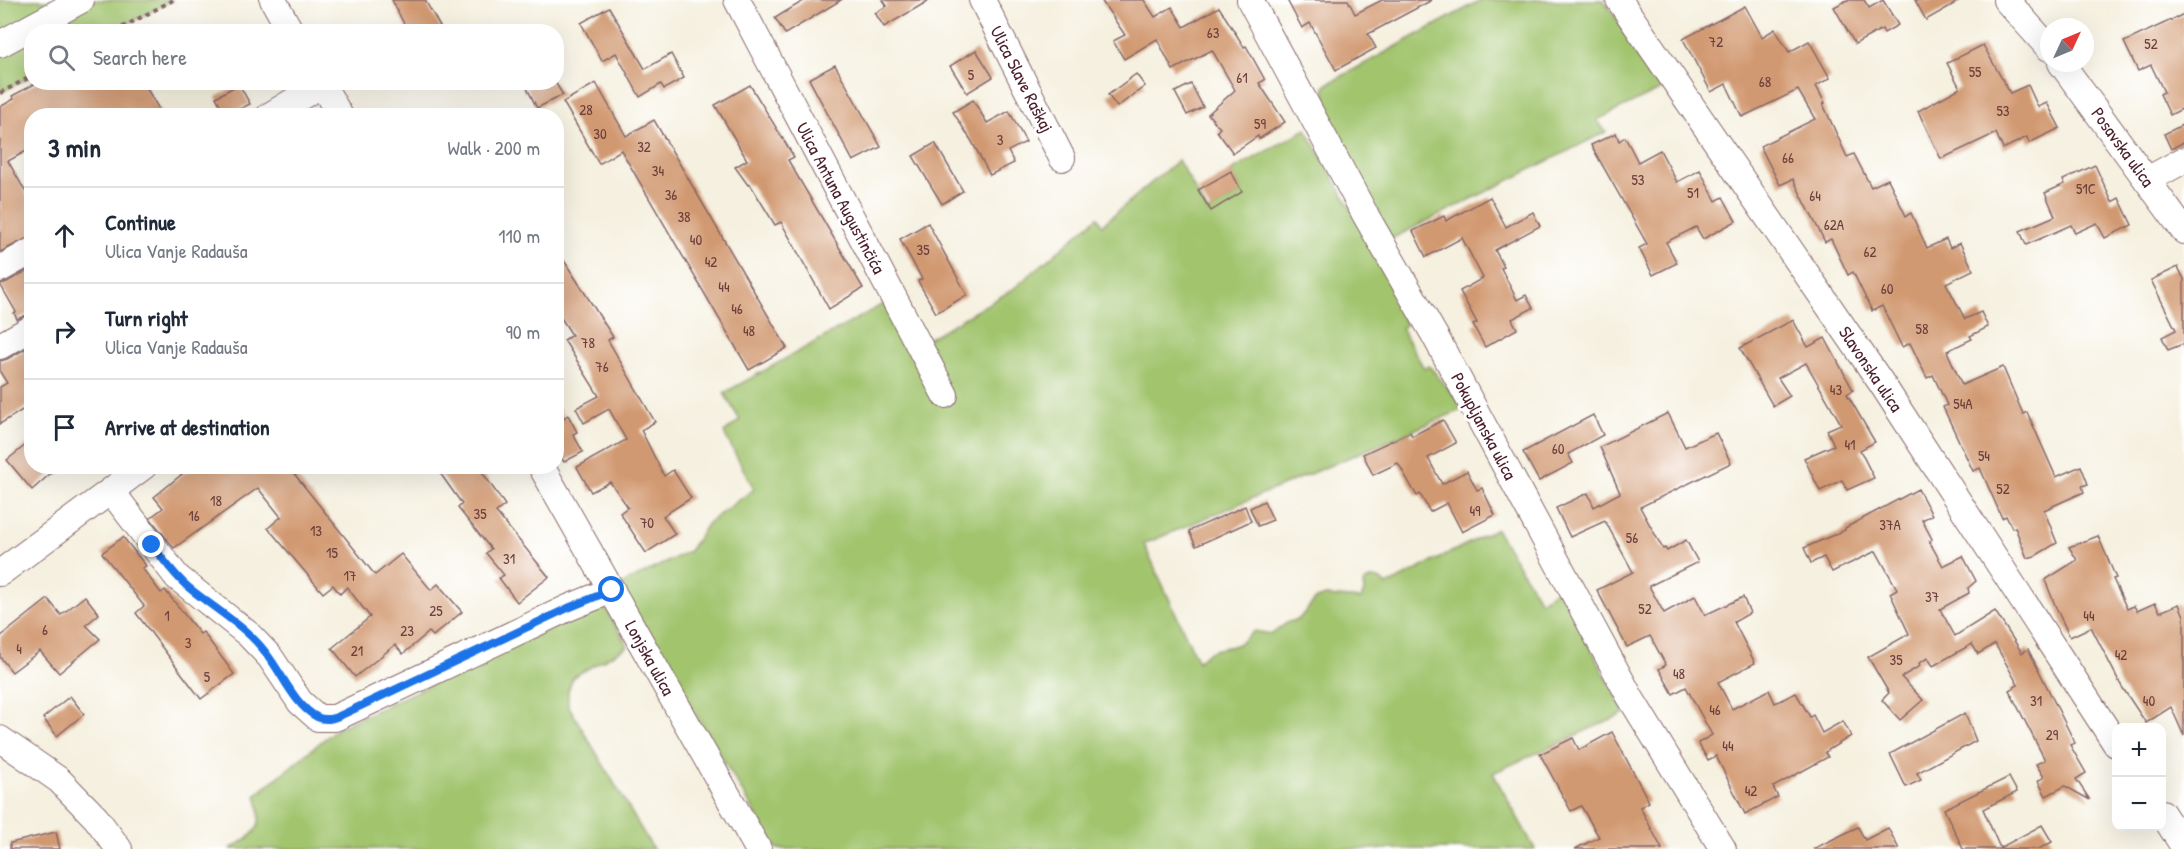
<!DOCTYPE html>
<meta charset="utf-8">
<style>
body{margin:0;font-family:"Patrick Hand",sans-serif;background:#f6f6f7;color:#1f2937}
.controls{position:absolute;right:18px;bottom:18px;display:grid;overflow:hidden;border-radius:12px;box-shadow:0 6px 24px #0002}
.controls button{width:54px;height:54px;display:grid;place-items:center;padding:0;border:0;border-bottom:2px solid #e0e1e3;background:#fff;color:#1f2937;font:30px sans-serif}
.compass{position:absolute;left:2040px;top:18px;width:54px;height:54px;border-radius:50%;background:#fff;box-shadow:0 6px 24px #0002;rotate:46deg}
.stop{position:absolute;width:18px;height:18px;margin:-14px;border:4px solid #1a73e8;border-radius:50%;background:#fff}
.stop.end{background:#1a73e8;border-color:#fff;box-shadow:0 2px 6px #0008}
.list{margin:0;padding:0;list-style:none}
h2{display:flex;justify-content:space-between;align-items:center;height:78px;margin:0;padding:0 24px;font-size:26px}
h2 small{font-size:20px;font-weight:400;color:#747a83}
.list li{display:grid;grid-template-columns:39px 1fr auto;gap:18px;align-items:center;box-sizing:border-box;height:96px;padding:0 24px;border-top:2px solid #e0e1e3}
.list b{display:block;font-size:22px;white-space:nowrap}
.list p{margin:0;font-size:20px;white-space:nowrap;color:#747a83}
.list em{font-size:20px;font-style:normal;color:#747a83}
.icon{flex:none;width:33px;height:33px;fill:none;stroke:currentColor;stroke-width:2;stroke-linecap:round;stroke-linejoin:round}
.map{position:relative;flex:none;width:2184px;height:849px;overflow:hidden}
.search{position:absolute;background:#fff;box-shadow:0 6px 24px #0002;left:24px;top:24px;width:540px;height:66px;display:flex;align-items:center;gap:15px;box-sizing:border-box;padding:0 21px;border-radius:24px;color:#747a83;font-size:22px}
.panel{position:absolute;background:#fff;box-shadow:0 6px 24px #0002;left:24px;top:108px;width:540px;height:366px;border-radius:24px}
.map>svg:first-child{display:block}
.green{fill:#a1c46d;stroke:#76724c;stroke-width:1.5}
.building{fill:#d19971}
.lines{fill:none;stroke-linecap:round;stroke-linejoin:round}
.minor-casing{stroke:#86686a;stroke-width:28}
.path{stroke:#86686a;stroke-width:4;stroke-dasharray:4.5 4.5;stroke-linecap:butt}
.minor{stroke:#fff;stroke-width:26}
.route{stroke:#1a73e8;stroke-width:8}
.labels{text-anchor:middle;dominant-baseline:central;stroke-width:6;stroke-linejoin:round;paint-order:stroke}
.number-label{font-size:15px;fill:#6c3e3c}
.street-label{font-size:18px;fill:#4a1f2b;stroke:#fff}
</style>
<div class="map">
<svg width="2184" height="849" viewBox="0 0 2184 849">
<rect width="100%" height="100%" fill="#fff"/>
<filter id="ink" filterUnits="userSpaceOnUse"><feTurbulence type="fractalNoise" baseFrequency=".0167" numOctaves="2"/><feDisplacementMap in="SourceGraphic" scale="12" xChannelSelector="R" yChannelSelector="G"/><feConvolveMatrix kernelMatrix="1 2 1 2 8 2 1 2 1" color-interpolation-filters="sRGB"/></filter>
<filter id="wash" filterUnits="userSpaceOnUse"><feTurbulence type="fractalNoise" baseFrequency=".008" numOctaves="4" result="noise"/><feDisplacementMap in="SourceGraphic" scale="24" xChannelSelector="R" yChannelSelector="G"/><feGaussianBlur stdDeviation="1.35" result="paint"/><feColorMatrix in="noise" values="0 0 0 0 0 0 0 0 0 0 0 0 0 0 0 0 0 1.4 0 .05"/><feComposite in="paint" operator="in"/></filter>
<g filter="url(#wash)">
<rect width="100%" height="100%" fill="#f5f0df"/>
<!-- green -->
<g class="green">
<path d="M0,0H173L114,31L32,32L31,76L0,93Z"/>
<path d="M1481,0H1604L1664,88L1597,120L1606,132L1391,239L1349,163L1328,112L1324,86Z"/>
<path d="M1306,129L1379,259L1406,325L1401,328L1424,368L1429,366L1457,399L1461,410L1144,544L1198,662C1210,646 1222,651 1238,644C1244,641 1249,635 1254,631L1272,634L1288,622L1298,620L1316,599L1326,596L1361,599L1364,591L1363,584C1371,576 1380,576 1386,586L1496,529L1540,601L1559,588L1625,713L1493,773L1535,849H777L618,586L689,551L708,523L754,489L724,433L740,420L724,393L885,303L914,347L1012,290L1098,217L1102,225L1178,160L1208,212L1242,192L1231,171Z"/>
<path d="M597,607L606,609L628,646L573,677L568,691V705L653,849H230C258,834 265,826 256,795L338,728Z"/>
</g>
<g id="blocks">
<!-- building -->
<g class="building">
<path d="M392,0H425L443,32H408Z"/>
<path d="M805,0H841L785,34L775,18Z"/>
<path d="M883,0H930L884,27L875,13L887,6Z"/>
<path d="M1101,0H1144L1155,17L1172,7L1184,27L1219,7L1244,47L1246,46L1265,80L1259,83L1285,122L1259,139L1258,136L1233,153L1217,131L1220,128L1208,114L1235,90L1212,50L1173,70L1157,39L1124,59L1113,41L1125,35Z"/>
<path d="M1287,0H1348L1355,14L1382,0H1432L1368,34L1376,48L1336,70L1310,23L1302,28Z"/>
<path d="M1847,0H1864L1869,8L1883,0L1898,25L1884,33L1882,29L1855,44L1834,7Z"/>
<path d="M1915,0H1961L1926,20Z"/>
<path d="M1745,6L1762,37L1775,29L1789,52L1809,41L1830,78L1816,86L1825,103L1823,104L1847,157L1854,154L1871,187L1888,179L1906,216L1911,213L1927,248L1946,239L1950,248L1960,243L1973,270L1946,283L1965,319L1981,312L1988,327L1970,336L1972,339L1947,351L1962,385L2003,367L2023,414L2027,412L2056,477L2081,466L2088,484L2082,486L2084,492L2044,510L2057,543L2035,556L2027,558L2015,527L2012,528L2006,516L2002,518L1980,468L1973,471L1943,407L1947,405L1933,375L1927,378L1910,343L1902,347L1882,306L1872,311L1853,272L1848,275L1831,239L1825,242L1793,179L1780,185L1760,146L1815,119L1798,90L1742,117L1726,84L1711,92L1683,39Z"/>
<path d="M609,7L645,69L671,54L684,78L664,89L661,84L640,97L616,53L602,61L581,23Z"/>
<path d="M2184,14V108L2170,115L2160,94L2164,92L2151,65L2138,71L2124,42Z"/>
<path d="M1983,45L2010,93L2028,85L2038,107L2047,103L2060,128L2029,143L2027,137L2003,149L1996,133L1941,159L1918,111L1960,88L1947,63Z"/>
<path d="M976,50L993,77L967,93L950,66Z"/>
<path d="M835,65L881,147L853,161L809,79Z"/>
<path d="M1136,74L1145,86L1117,107L1108,95Z"/>
<path d="M38,82H143L163,116H32V148L8,161L32,203V236L0,252V107L14,99L12,96Z"/>
<path d="M538,82H555L563,95L537,108L527,88Z"/>
<path d="M596,83L626,136L654,120L787,348L749,370L621,150L599,164L563,102Z"/>
<path d="M239,84L250,104L226,116L216,97Z"/>
<path d="M1191,84L1203,107L1187,115L1175,92Z"/>
<path d="M750,85L794,157L788,160L863,288L829,309L781,222L775,225L750,184L748,185L735,167L747,160L715,105Z"/>
<path d="M973,100L987,123L1009,111L1026,142L1008,151L1014,163L990,175L971,140L953,112Z"/>
<path d="M2184,124V142L2171,149L2164,134Z"/>
<path d="M1616,133L1619,141L1625,137L1638,162L1660,150L1677,182L1700,170L1716,201L1723,197L1736,221L1703,239L1696,227L1666,242L1677,263L1653,275L1639,248L1647,244L1591,145Z"/>
<path d="M935,143L963,191L942,204L913,156Z"/>
<path d="M2095,165L2112,202L2119,198L2132,225L2105,238L2097,223L2075,233L2071,225L2026,245L2020,231L2055,216L2045,193L2065,184L2063,180Z"/>
<path d="M1231,171L1242,192L1211,211L1198,190Z"/>
<path d="M1490,197L1506,227L1533,212L1540,226L1495,250L1504,267L1501,268L1517,300L1526,295L1533,308L1512,319L1517,329L1485,347L1473,325L1477,323L1460,291L1483,278L1462,238L1426,257L1413,231L1444,216L1446,221Z"/>
<path d="M928,223L967,295L936,313L918,281L922,279L900,239Z"/>
<path d="M556,248L613,337L608,340L655,422L641,430L664,476L673,470L691,498L663,516L675,534L646,553L620,513L628,507L610,482L591,492L577,467L626,440L609,409L584,423L576,408L599,396L564,340L572,335L556,310Z"/>
<path d="M2178,267L2184,279V347L2183,344L2168,350L2162,337L2176,330L2151,280Z"/>
<path d="M32,268V313L17,319L14,313L16,312L0,284L7,282Z"/>
<path d="M1793,320L1808,347L1825,338L1853,390L1847,394L1875,442L1860,450L1874,478L1847,490L1842,480L1820,491L1804,458L1834,445L1827,430L1841,424L1806,363L1778,378L1790,396L1773,406L1740,348Z"/>
<path d="M32,345V404L0,424V387L7,383L0,372V361L7,359Z"/>
<path d="M556,404L564,418L568,415L577,432L573,434L583,452L564,462L556,450Z"/>
<path d="M1668,413L1685,447L1716,433L1731,463L1640,507L1663,549L1665,548L1667,551L1686,540L1698,562L1649,586L1664,613L1695,596L1705,615L1743,597L1750,613L1734,622L1755,663L1718,682L1732,709L1769,690L1775,703L1796,693L1810,717L1813,715L1822,733L1843,721L1851,736L1825,752L1828,757L1773,787L1778,797L1745,814L1716,756L1708,760L1698,743L1712,735L1686,687L1673,694L1659,669L1666,665L1650,636L1627,647L1597,590L1633,572L1605,521L1570,537L1556,508L1588,493L1594,507L1620,493L1600,447Z"/>
<path d="M1593,415L1603,435L1568,454L1573,463L1539,481L1523,452Z"/>
<path d="M1443,420L1456,443L1428,458L1442,484L1467,471L1477,490L1482,488L1495,515L1462,532L1447,503L1430,512L1420,494L1417,496L1398,463L1373,475L1363,454L1410,432L1412,436Z"/>
<path d="M32,440V466H59L32,490L7,460Z"/>
<path d="M192,466H288L375,575L401,554L431,590L438,584L462,612L433,636L429,632L403,654L395,645L355,677L332,648L370,617L347,587L340,594L333,585L323,593L268,528L281,517L258,488L174,548L150,518L163,508L154,497Z"/>
<path d="M435,466H478L505,505L496,512L549,577L517,602L499,578L504,575L486,553L491,549L458,508L462,504Z"/>
<path d="M1918,489L1932,515L1922,520L1932,539L1929,541L1943,566L1963,556L1976,581L1968,588L1969,593L1940,609L1955,636L1995,611L2022,653L2028,649L2075,743L2070,745L2086,773L2076,779L2090,800L2065,786L2046,796L2038,781L2044,777L2036,764L2045,760L2009,690L2018,685L1995,644L1978,654L1972,644L1933,666L1928,658L1919,663L1920,666L1901,677L1923,700L1900,720L1882,700L1889,693L1868,657L1909,634L1890,593L1897,589L1876,551L1832,572L1824,557L1811,563L1804,548L1845,530V528Z"/>
<path d="M1264,501L1273,520L1258,526L1250,508Z"/>
<path d="M1245,506L1251,521L1196,546L1189,531Z"/>
<path d="M2098,536L2116,578L2113,579L2127,609L2134,606L2137,611L2155,603L2160,612L2179,604L2184,616V736L2171,707L2146,723L2122,687L2091,627L2070,637L2057,610L2045,580L2077,560L2069,547Z"/>
<path d="M123,537L146,566L142,568L161,593L165,590L200,634L203,632L234,674L201,699L136,613L144,606L102,553Z"/>
<path d="M85,596L99,614L86,625L100,639L59,673L40,651L12,672L0,657V637L48,599L61,615Z"/>
<path d="M70,696L84,714L57,736L43,718Z"/>
<path d="M1965,713L1976,741L1917,773L1921,780L1906,787L1890,754Z"/>
<path d="M1612,732L1649,802L1640,807L1662,849H1575L1599,837L1581,806L1571,811L1540,754L1573,738L1579,750Z"/>
<path d="M2009,777L2017,792L1983,809L2000,848L2042,825L2052,842L2039,849H1963L1944,809Z"/>
<path d="M1858,827L1865,840L1888,828L1899,849H1813Z"/>
<path d="M56,832L60,849H10V843Z"/>
</g>
</g>
</g>
<g filter="url(#ink)">
<use href="#blocks" fill-opacity="0" stroke="#86686a" stroke-width="1.5"/>
<g class="lines">
<!-- minor casing -->
<g class="minor-casing">
<g id="minor">
<path d="M273,0L291,32"/>
<path d="M737,0L945,395"/>
<path d="M982,0L1062,158"/>
<path d="M1250,0L1366,216L1435,336L1630,697L1723,849"/>
<path d="M1619,0L1882,384L2116,744"/>
<path d="M2006,0L2049,48"/>
<path d="M0,44L81,0"/>
<path d="M2061,63L2184,231"/>
<path d="M321,82L340,116"/>
<path d="M269,116L322,84"/>
<path d="M2147,180L2184,160"/>
<path d="M0,269L32,251"/>
<path d="M0,346L32,328"/>
<path d="M541,466L758,849"/>
<path d="M111,491L177,577L248,634L270,657L300,702L318,718H335L568,608L612,590"/>
<path d="M0,573L144,466"/>
<path d="M0,739L59,780L96,818L119,849"/>
<path d="M2162,813L2184,847"/>
</g>
</g>
<!-- path -->
<g class="path">
<path d="M114,32L173,0"/>
<path d="M0,93L32,76"/>
</g>
<!-- minor -->
<use href="#minor" class="minor"/>
</g>
</g>
<g class="lines" filter="url(#ink)">
<!-- route -->
<path class="route" d="M152,545C163,559 174,575 188,587C217,611 250,628 271,660C284,678 296,706 317,717C329,723 341,715 352,710L568,608L612,590"/>
</g>
<g class="labels">
<!-- number labels -->
<g class="number-label">
<text x="1213" y="32">63</text>
<text x="1716" y="41">72</text>
<text x="2151" y="43">52</text>
<text x="1975" y="71">55</text>
<text x="971" y="74">5</text>
<text x="1242" y="77">61</text>
<text x="1765" y="81">68</text>
<text x="586" y="109">28</text>
<text x="2003" y="110">53</text>
<text x="1260" y="123">59</text>
<text x="600" y="133">30</text>
<text x="1000" y="139">3</text>
<text x="644" y="146">32</text>
<text x="1788" y="157">66</text>
<text x="658" y="170">34</text>
<text x="1638" y="179">53</text>
<text x="2086" y="188">51C</text>
<text x="1693" y="192">51</text>
<text x="671" y="194">36</text>
<text x="1815" y="195">64</text>
<text x="684" y="216">38</text>
<text x="1834" y="224">62A</text>
<text x="696" y="239">40</text>
<text x="923" y="249">35</text>
<text x="1870" y="251">62</text>
<text x="711" y="261">42</text>
<text x="724" y="286">44</text>
<text x="1887" y="288">60</text>
<text x="737" y="308">46</text>
<text x="1922" y="328">58</text>
<text x="749" y="330">48</text>
<text x="588" y="342">78</text>
<text x="602" y="366">76</text>
<text x="1836" y="389">43</text>
<text x="1963" y="403">54A</text>
<text x="1850" y="444">41</text>
<text x="1558" y="448">60</text>
<text x="1984" y="455">54</text>
<text x="2003" y="488">52</text>
<text x="216" y="500">18</text>
<text x="1475" y="510">49</text>
<text x="480" y="513">35</text>
<text x="194" y="515">16</text>
<text x="647" y="522">70</text>
<text x="1890" y="524">37A</text>
<text x="316" y="530">13</text>
<text x="1632" y="537">56</text>
<text x="332" y="552">15</text>
<text x="509" y="558">31</text>
<text x="350" y="575">17</text>
<text x="1932" y="596">37</text>
<text x="1645" y="608">52</text>
<text x="436" y="610">25</text>
<text x="167" y="615">1</text>
<text x="2089" y="615">44</text>
<text x="45" y="629">6</text>
<text x="407" y="630">23</text>
<text x="188" y="642">3</text>
<text x="19" y="648">4</text>
<text x="357" y="650">21</text>
<text x="2121" y="654">42</text>
<text x="1896" y="659">35</text>
<text x="1679" y="673">48</text>
<text x="207" y="676">5</text>
<text x="2036" y="700">31</text>
<text x="2149" y="700">40</text>
<text x="1715" y="709">46</text>
<text x="2052" y="734">29</text>
<text x="1728" y="745">44</text>
<text x="1751" y="790">42</text>
</g>
<!-- street labels -->
<g class="street-label">
<text transform="translate(1022 79) rotate(63)">Ulica Slave Raškaj</text>
<text transform="translate(2123 147) rotate(54)">Posavska ulica</text>
<text transform="translate(841 198) rotate(62)">Ulica Antuna Augustinčića</text>
<text transform="translate(1871 369) rotate(56)">Slavonska ulica</text>
<text transform="translate(1484 426) rotate(62)">Pokupljanska ulica</text>
<text transform="translate(650 658) rotate(61)">Lonjska ulica</text>
</g>
</g>
</svg>
<div class="controls">
<button>+</button>
<button>−</button>
</div>
<svg class="compass" viewBox="-18 -18 36 36"><path d="M0-13l5 13h-10z" fill="#e53935"/><path d="M0 13l5-13h-10z" fill="#747a83"/></svg>
<div class="stop" style="left:612px;top:590px"></div>
<div class="stop end" style="left:152px;top:545px"></div>
<div class="search"><svg class="icon" aria-label="search" viewBox="0 0 24 24"><circle cx="10" cy="10" r="6"/><path d="M15 15l6 6"/></svg>Search here</div>
<section class="panel">
<h2>3 min<small>Walk · 200 m</small></h2>
<ul class="list">
<li><svg class="icon" aria-label="ahead" viewBox="0 0 24 24"><path d="M12 20V5M6 11l6-6 6 6"/></svg><div><b>Continue</b><p>Ulica Vanje Radauša</p></div><em>110 m</em></li>
<li><svg class="icon" aria-label="right" viewBox="0 0 24 24"><path d="M7 20v-9h11M14 6l5 5-5 5"/></svg><div><b>Turn right</b><p>Ulica Vanje Radauša</p></div><em>90 m</em></li>
<li><svg class="icon" aria-label="arrive" viewBox="0 0 24 24"><path d="M6 21V4h12l-3 4 3 4H6"/></svg><div><b>Arrive at destination</b></div></li>
</ul>
</section>
</div>
